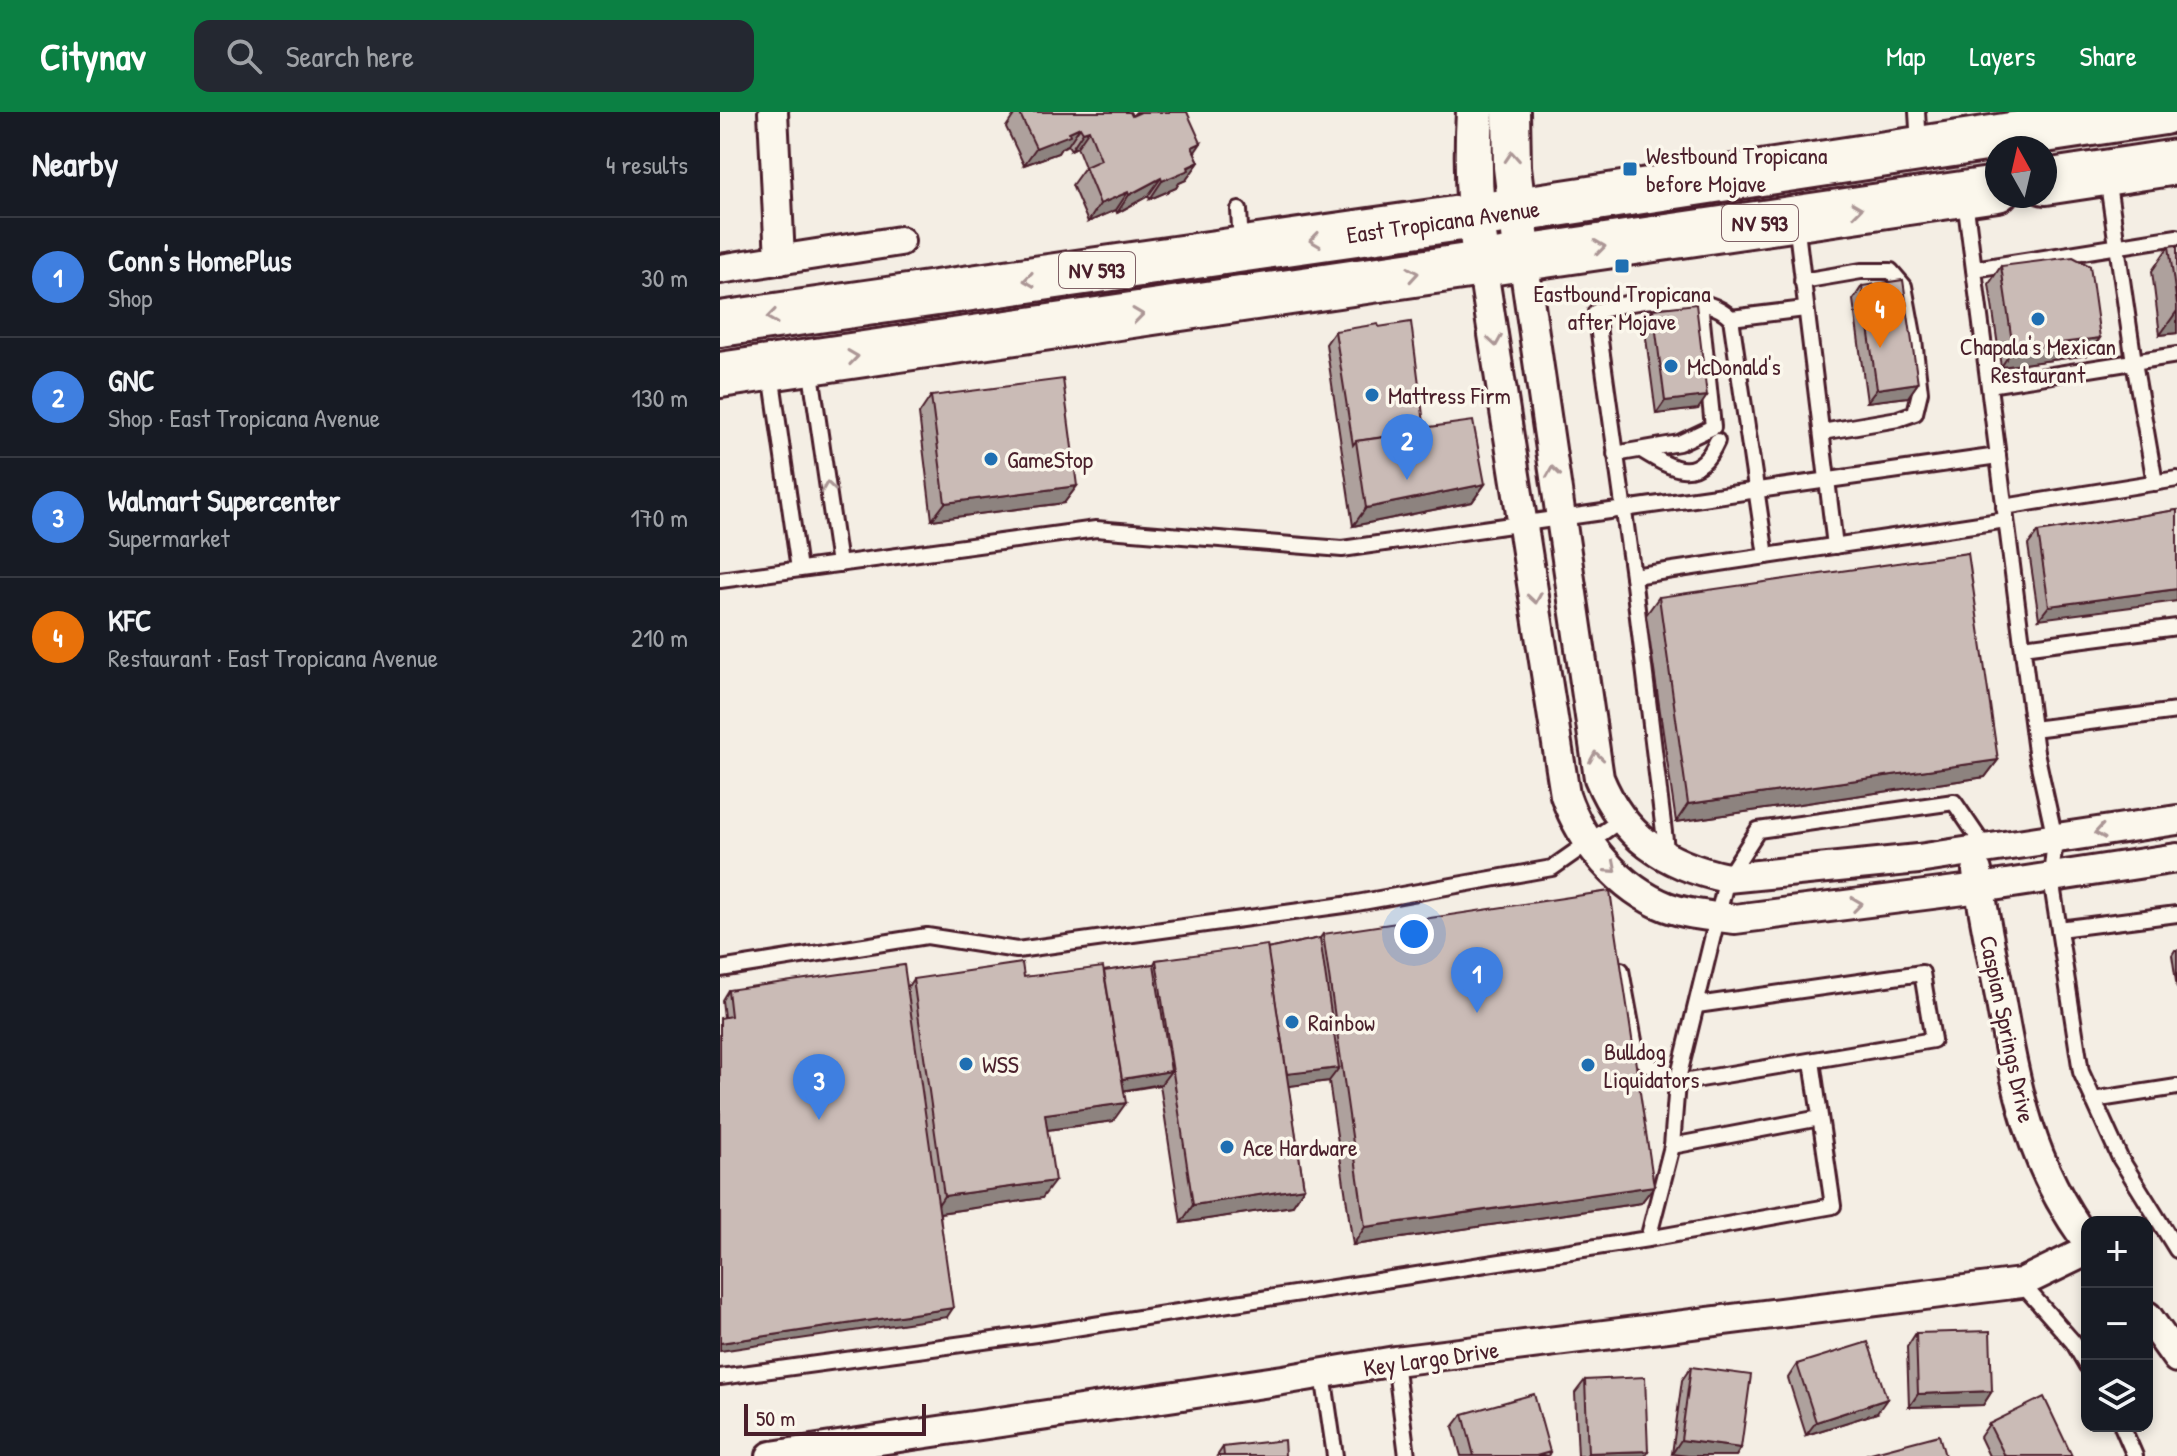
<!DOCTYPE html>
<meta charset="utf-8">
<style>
body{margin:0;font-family:"Patrick Hand",sans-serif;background:#242831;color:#f1f3f6}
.controls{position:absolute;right:24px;bottom:24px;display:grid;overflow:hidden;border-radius:16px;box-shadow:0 4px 12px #0003}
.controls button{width:72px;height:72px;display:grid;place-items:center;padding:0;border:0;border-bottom:2px solid #363941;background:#171b24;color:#f1f3f6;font:40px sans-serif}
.compass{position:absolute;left:1265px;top:24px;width:72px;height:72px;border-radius:50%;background:#171b24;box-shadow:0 4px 12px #0003;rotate:352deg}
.scale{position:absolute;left:24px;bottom:20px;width:182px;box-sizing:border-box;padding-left:8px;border:4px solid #4a1f2b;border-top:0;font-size:22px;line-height:28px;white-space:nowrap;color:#4a1f2b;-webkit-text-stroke:6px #fbf7ec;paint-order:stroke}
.you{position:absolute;left:694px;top:822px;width:28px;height:28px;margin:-20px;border:6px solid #fff;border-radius:50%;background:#1a73e8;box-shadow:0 0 0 12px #1a73e833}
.badge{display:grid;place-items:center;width:52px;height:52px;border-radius:50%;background:#0b8043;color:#fff;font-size:26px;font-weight:700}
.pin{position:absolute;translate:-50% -66px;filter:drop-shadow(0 2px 4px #0008)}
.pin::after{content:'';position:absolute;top:42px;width:28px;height:24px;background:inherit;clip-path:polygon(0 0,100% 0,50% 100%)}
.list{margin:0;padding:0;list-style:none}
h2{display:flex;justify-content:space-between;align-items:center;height:104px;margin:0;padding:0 32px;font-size:34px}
h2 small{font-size:26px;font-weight:400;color:#9ea1a6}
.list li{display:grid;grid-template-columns:52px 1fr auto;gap:24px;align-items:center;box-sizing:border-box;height:120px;padding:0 32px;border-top:2px solid #363941}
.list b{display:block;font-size:30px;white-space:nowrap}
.list p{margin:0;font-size:26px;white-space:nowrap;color:#9ea1a6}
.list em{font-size:26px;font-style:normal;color:#9ea1a6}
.icon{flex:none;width:44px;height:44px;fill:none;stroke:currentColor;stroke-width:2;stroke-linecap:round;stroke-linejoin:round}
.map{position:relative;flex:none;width:1457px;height:1344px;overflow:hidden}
header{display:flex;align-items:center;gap:48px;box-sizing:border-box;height:112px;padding:0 40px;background:#0b8043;color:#fff}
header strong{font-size:38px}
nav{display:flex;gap:44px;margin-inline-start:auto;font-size:28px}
.search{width:560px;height:72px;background:#242831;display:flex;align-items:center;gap:20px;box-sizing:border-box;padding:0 28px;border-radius:16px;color:#9ea1a6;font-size:30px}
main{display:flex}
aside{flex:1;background:#171b24}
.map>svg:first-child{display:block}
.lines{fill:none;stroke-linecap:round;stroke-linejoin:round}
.service-casing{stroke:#4a1f2b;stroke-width:20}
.minor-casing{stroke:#4a1f2b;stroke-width:34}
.tertiary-casing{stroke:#4a1f2b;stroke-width:42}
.primary-casing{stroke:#4a1f2b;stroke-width:50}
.service{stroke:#fbf7ec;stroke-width:14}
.minor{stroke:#fbf7ec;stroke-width:28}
.tertiary{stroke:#fbf7ec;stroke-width:36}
.primary{stroke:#fbf7ec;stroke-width:44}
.wall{fill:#aea19d;stroke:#4a1f2b;stroke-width:2}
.shaded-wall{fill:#8d837f;stroke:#4a1f2b;stroke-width:2}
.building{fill:#cabbb6;stroke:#4a1f2b;stroke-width:2}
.oneway{stroke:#ab9695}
.poi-dot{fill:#1f6fb2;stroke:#fbf7ec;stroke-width:3}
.labels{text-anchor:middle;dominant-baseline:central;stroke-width:7;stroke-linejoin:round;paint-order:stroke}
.shield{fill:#fbf7ec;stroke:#7f6065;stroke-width:2}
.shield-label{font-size:22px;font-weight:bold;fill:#4a1f2b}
.poi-label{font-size:24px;fill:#4a1f2b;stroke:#fbf7ec;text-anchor:start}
.street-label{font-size:24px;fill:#4a1f2b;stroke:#fbf7ec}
</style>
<header>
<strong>Citynav</strong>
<div class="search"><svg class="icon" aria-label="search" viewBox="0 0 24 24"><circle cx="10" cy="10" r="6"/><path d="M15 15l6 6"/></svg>Search here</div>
<nav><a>Map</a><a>Layers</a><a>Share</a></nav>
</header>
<main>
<aside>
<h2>Nearby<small>4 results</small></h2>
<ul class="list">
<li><span class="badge" style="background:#3f7fe0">1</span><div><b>Conn's HomePlus</b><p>Shop</p></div><em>30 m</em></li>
<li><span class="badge" style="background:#3f7fe0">2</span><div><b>GNC</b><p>Shop · East Tropicana Avenue</p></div><em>130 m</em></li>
<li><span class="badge" style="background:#3f7fe0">3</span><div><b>Walmart Supercenter</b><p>Supermarket</p></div><em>170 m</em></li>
<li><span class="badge" style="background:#e8710a">4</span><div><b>KFC</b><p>Restaurant · East Tropicana Avenue</p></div><em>210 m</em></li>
</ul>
</aside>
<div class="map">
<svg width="1457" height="1344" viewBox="0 0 1457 1344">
<rect width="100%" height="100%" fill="#f4eee4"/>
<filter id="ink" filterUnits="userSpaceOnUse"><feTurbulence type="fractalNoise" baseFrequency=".0125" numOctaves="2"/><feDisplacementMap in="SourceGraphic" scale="16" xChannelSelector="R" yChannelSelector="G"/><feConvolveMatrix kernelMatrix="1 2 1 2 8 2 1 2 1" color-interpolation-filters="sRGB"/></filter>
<g filter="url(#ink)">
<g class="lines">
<!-- service casing -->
<g class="service-casing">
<g id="service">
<path d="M1197,0L1199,32"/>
<path d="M1387,65L1414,250L1435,371"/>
<path d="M1245,88L1316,640L1335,727L1331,766L1361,960L1400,1046L1457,1138"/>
<path d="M519,98L521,133"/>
<path d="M1076,110L1115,434"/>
<path d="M1254,157L1457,125"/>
<path d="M1082,169L1141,159H1171L1184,174L1194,228L1200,280L1195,301L1178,307L1102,320"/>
<path d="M1011,206L1085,197"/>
<path d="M90,254L119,452"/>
<path d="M51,261L79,457"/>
<path d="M1269,273L1457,243"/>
<path d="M923,339C954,358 978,372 997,329"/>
<path d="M895,342L959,331L993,315L980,190"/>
<path d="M1284,395L1457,367"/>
<path d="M913,464L1286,408"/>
<path d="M0,468L376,417L622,437L1278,344"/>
<path d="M1303,535L1457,515"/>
<path d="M1313,617L1457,599"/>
<path d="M947,745L913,464L876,200C910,187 984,178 1011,206L1046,444"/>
<path d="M1339,817L1457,802"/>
<path d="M0,857L207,824L297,838L631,792L832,756L902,707"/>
<path d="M901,858L917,945L957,971L1213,928L1202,861L977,893"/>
<path d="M1373,988L1457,975"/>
<path d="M952,1034L1100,1006"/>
<path d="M928,1127L1113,1094L1092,949"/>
<path d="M1301,1171L1353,1230L1367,1254"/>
<path d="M675,1249L687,1344"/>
<path d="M603,1262L615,1344"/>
<path d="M0,1265L316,1222L928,1127L952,1034L957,971L1007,766L1038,718L1234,690L1266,737"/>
<path d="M1402,1314L1415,1344"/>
</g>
</g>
<!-- minor casing -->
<g class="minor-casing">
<g id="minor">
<path d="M53,0L60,148"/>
<path d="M803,146L879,666C903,725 945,753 1007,766L1198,747L1457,708"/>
<path d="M762,152L845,683C861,730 900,777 947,795C969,803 992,804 1015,807L1260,776L1457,746"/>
<path d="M0,157L180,129"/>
<path d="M1257,759C1263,801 1272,843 1280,885C1296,976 1310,1053 1367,1129"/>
<path d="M1427,1204L1457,1246"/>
<path d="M51,1344L563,1268L675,1249L1301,1171L1367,1139"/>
</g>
</g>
<!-- tertiary casing -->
<g class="tertiary-casing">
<g id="tertiary">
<path d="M755,0C752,52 754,101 762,152"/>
<path d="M791,0L792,55L803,146"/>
</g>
</g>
<!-- primary casing -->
<g class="primary-casing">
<g id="primary">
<path d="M1325,70L1457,50"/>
<path d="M0,212L797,98L1444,0"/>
<path d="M0,263L1277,77"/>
</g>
</g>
<!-- service -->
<use href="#service" class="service"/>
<!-- minor -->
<use href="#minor" class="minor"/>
<!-- tertiary -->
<use href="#tertiary" class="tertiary"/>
<!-- primary -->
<use href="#primary" class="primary"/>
</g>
<!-- wall -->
<g class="wall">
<path d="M296,0H410L412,4L416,0H467L474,40L479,50L466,68L459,71L456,76L430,87L428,84L397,101L396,98L368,110L352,73L365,55L357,35L351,38L348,33L341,36L338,41L304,53L286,15Z"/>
<path d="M1457,133V221L1440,223L1432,159L1449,134Z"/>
<path d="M1281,154L1380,226L1368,243L1281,255L1269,172Z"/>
<path d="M1142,174L1198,271L1188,285L1147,290L1133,188Z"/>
<path d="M933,197L978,297L936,302L924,211Z"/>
<path d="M615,219L705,319H707L710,315L765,372L752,390L633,414L606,232Z"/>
<path d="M211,284L357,374L344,391L212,408L199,302Z"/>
<path d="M1457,398L1319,507L1308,433L1318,420Z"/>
<path d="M939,485L1278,648L1265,665L956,710L926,503Z"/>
<path d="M603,822L934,1074L921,1091L633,1133L609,969L568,974L584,1076L572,1094L461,1111L440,973L403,979L393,1009L327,1018L322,1086L220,1101L227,1205L4,905L2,888L8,878L187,876L193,867L304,865L384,859L434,852L436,848L547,837L600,826Z"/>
<path d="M1455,838H1457V876L1452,843Z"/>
<path d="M1196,1221L1272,1279L1263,1293L1189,1295L1187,1235Z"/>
<path d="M1077,1252L1157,1301L1086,1323L1068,1266Z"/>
<path d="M971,1255L1021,1336L1016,1344H968L952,1342L962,1268Z"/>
<path d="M865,1268L925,1344H858L855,1281Z"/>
<path d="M743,1302L830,1340L828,1344H741L733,1315Z"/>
<path d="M1269,1312L1352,1344H1269L1260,1325Z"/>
<path d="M503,1335L565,1344H497Z"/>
</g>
<!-- shaded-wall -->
<g class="shaded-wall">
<path d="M360,15L348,33L341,36L338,41L304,53L316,36Z"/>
<path d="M369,18L357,35L351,38L363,20Z"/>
<path d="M481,31L469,49L472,35Z"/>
<path d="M479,50L466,68L459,71L456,76L430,87L442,69Z"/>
<path d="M441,66L428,84L397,101L409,83Z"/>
<path d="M408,80L396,98L368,110L380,92Z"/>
<path d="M1457,199V221L1440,223Z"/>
<path d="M1380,226L1368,243L1281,255L1293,237Z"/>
<path d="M1198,271L1188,285L1147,290L1157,277Z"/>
<path d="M987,284L978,297L936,302L945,289Z"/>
<path d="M765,372L752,390L633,414L646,396Z"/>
<path d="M357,374L344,391L212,408L225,391Z"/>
<path d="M1457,477V489L1319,507L1329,494Z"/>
<path d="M1278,648L1265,665L956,710L968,692Z"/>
<path d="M619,956L609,969L554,976L563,962Z"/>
<path d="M451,959L441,972L389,981L398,968Z"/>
<path d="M406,991L393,1009L312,1020L325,1002Z"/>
<path d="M335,1069L322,1086L212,1102L224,1084Z"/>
<path d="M934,1074L921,1091L633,1133L645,1115Z"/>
<path d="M584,1076L572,1094L461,1111L473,1093Z"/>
<path d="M233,1196L227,1205L0,1239V1231Z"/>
<path d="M1272,1279L1263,1293L1189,1295L1198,1282Z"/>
<path d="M1167,1287L1157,1301L1086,1323L1096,1310Z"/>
<path d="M961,1328L1021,1336L1016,1344H968L952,1342Z"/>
<path d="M928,1339L925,1344H866L868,1341Z"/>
</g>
<!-- building -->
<g class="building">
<path d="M299,0H410L412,4L419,1L418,0H467L481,31L472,35L479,50L468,55L469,58L442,69L441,66L409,83L408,80L380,92L365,55L381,48L369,18L363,20L360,15L349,20L350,23L316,36Z"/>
<path d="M1457,133V193L1449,134Z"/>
<path d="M1353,145L1370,154L1380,226L1293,237L1281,154Z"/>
<path d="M1183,168L1198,271L1157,277L1142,174Z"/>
<path d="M976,192L987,284L945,289L933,197Z"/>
<path d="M691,210L705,319L636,329L633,333L615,219L658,212L659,215Z"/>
<path d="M343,267L357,374L225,391L211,284Z"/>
<path d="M753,309L765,372L646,396L636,329L709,319L710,315Z"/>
<path d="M1457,398V477L1329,494L1318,420Z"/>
<path d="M1248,441L1278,648L968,692L939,485Z"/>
<path d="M890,779L934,1074L645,1115L603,822Z"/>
<path d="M600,826L619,956L567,962L547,837Z"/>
<path d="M547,833L584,1076L473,1093L436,848Z"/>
<path d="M302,851L304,865L383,855L406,991L325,1002L335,1069L224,1084L193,867Z"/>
<path d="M434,852L451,959L402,967L384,859Z"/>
<path d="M184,853L233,1196L0,1231V906L11,904L8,878Z"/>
<path d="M1270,1219L1272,1279L1198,1282L1196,1221Z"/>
<path d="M1148,1230L1167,1287L1096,1310L1077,1252Z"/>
<path d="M971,1255L1031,1263L1021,1336L961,1328Z"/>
<path d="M925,1265L928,1339L868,1341L865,1268Z"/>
<path d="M814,1282L830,1340L816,1344H754L743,1302Z"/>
<path d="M1324,1285L1352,1344H1285L1269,1312Z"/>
<path d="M1219,1323L1225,1344H1148L1147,1342Z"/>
<path d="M564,1328L565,1344H504L503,1335Z"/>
</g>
<!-- one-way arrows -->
<defs><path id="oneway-chevron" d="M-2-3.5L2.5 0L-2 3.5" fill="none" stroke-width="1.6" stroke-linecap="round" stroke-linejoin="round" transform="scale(2)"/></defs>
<g class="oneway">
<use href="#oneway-chevron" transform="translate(792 45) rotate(-94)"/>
<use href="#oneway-chevron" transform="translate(1137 97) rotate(-8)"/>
<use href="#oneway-chevron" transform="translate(595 128) rotate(172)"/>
<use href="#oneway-chevron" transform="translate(880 135) rotate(-8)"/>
<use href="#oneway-chevron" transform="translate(693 162) rotate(-9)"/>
<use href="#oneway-chevron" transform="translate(309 168) rotate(172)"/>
<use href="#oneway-chevron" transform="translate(418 203) rotate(-8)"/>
<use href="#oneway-chevron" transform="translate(52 205) rotate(172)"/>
<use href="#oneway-chevron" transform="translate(775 229) rotate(81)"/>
<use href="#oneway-chevron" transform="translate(133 245) rotate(-8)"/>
<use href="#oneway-chevron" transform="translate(833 360) rotate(-98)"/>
<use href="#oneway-chevron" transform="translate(108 375) rotate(-98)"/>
<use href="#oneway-chevron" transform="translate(815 486) rotate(81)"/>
<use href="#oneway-chevron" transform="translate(876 645) rotate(-99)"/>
<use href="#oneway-chevron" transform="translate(1380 720) rotate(171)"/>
<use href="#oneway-chevron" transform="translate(892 756) rotate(41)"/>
<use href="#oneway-chevron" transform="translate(1137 792) rotate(-7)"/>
</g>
</g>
<!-- markers -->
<g class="poi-dot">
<rect x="902" y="49" width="16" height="16" rx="4"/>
<rect x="894" y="146" width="16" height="16" rx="4"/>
<circle cx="1318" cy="207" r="8"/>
<circle cx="951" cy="254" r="8"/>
<circle cx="652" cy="283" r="8"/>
<circle cx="271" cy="347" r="8"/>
<circle cx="572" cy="910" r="8"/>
<circle cx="246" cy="952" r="8"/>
<circle cx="868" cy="953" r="8"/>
<circle cx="507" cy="1035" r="8"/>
</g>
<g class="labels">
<!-- shield labels -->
<g class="shield">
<rect x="1002" y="93" width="76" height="36" rx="6"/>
<rect x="339" y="140" width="76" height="36" rx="6"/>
</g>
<g class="shield-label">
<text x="1040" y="111">NV 593</text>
<text x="377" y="158">NV 593</text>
</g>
<!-- poi labels -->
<g class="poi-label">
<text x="926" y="43">Westbound Tropicana<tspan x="926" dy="28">before Mojave</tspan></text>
<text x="902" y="181" text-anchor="middle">Eastbound Tropicana<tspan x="902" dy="28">after Mojave</tspan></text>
<text x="1318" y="234" text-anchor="middle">Chapala's Mexican<tspan x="1318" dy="28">Restaurant</tspan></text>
<text x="967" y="254">McDonald's</text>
<text x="668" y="283">Mattress Firm</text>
<text x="287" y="347">GameStop</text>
<text x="588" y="910">Rainbow</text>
<text x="884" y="939">Bulldog<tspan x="884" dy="28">Liquidators</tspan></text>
<text x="262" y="952">WSS</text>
<text x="523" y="1035">Ace Hardware</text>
</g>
<!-- street labels -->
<g class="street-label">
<text transform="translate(723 109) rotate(-8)">East Tropicana Avenue</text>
<text transform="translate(1288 917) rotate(78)">Caspian Springs Drive</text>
<text transform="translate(711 1246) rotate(-8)">Key Largo Drive</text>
</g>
</g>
</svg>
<div class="controls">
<button>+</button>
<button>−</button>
<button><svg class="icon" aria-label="layers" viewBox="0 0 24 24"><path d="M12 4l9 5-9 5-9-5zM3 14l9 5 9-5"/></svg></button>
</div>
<svg class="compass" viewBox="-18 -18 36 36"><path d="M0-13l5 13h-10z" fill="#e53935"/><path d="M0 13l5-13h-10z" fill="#9ea1a6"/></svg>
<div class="scale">50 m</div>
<div class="you"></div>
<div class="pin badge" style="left:757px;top:901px;background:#3f7fe0">1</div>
<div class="pin badge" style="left:687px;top:368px;background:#3f7fe0">2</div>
<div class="pin badge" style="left:99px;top:1008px;background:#3f7fe0">3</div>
<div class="pin badge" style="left:1160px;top:236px;background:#e8710a">4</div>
</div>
</main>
